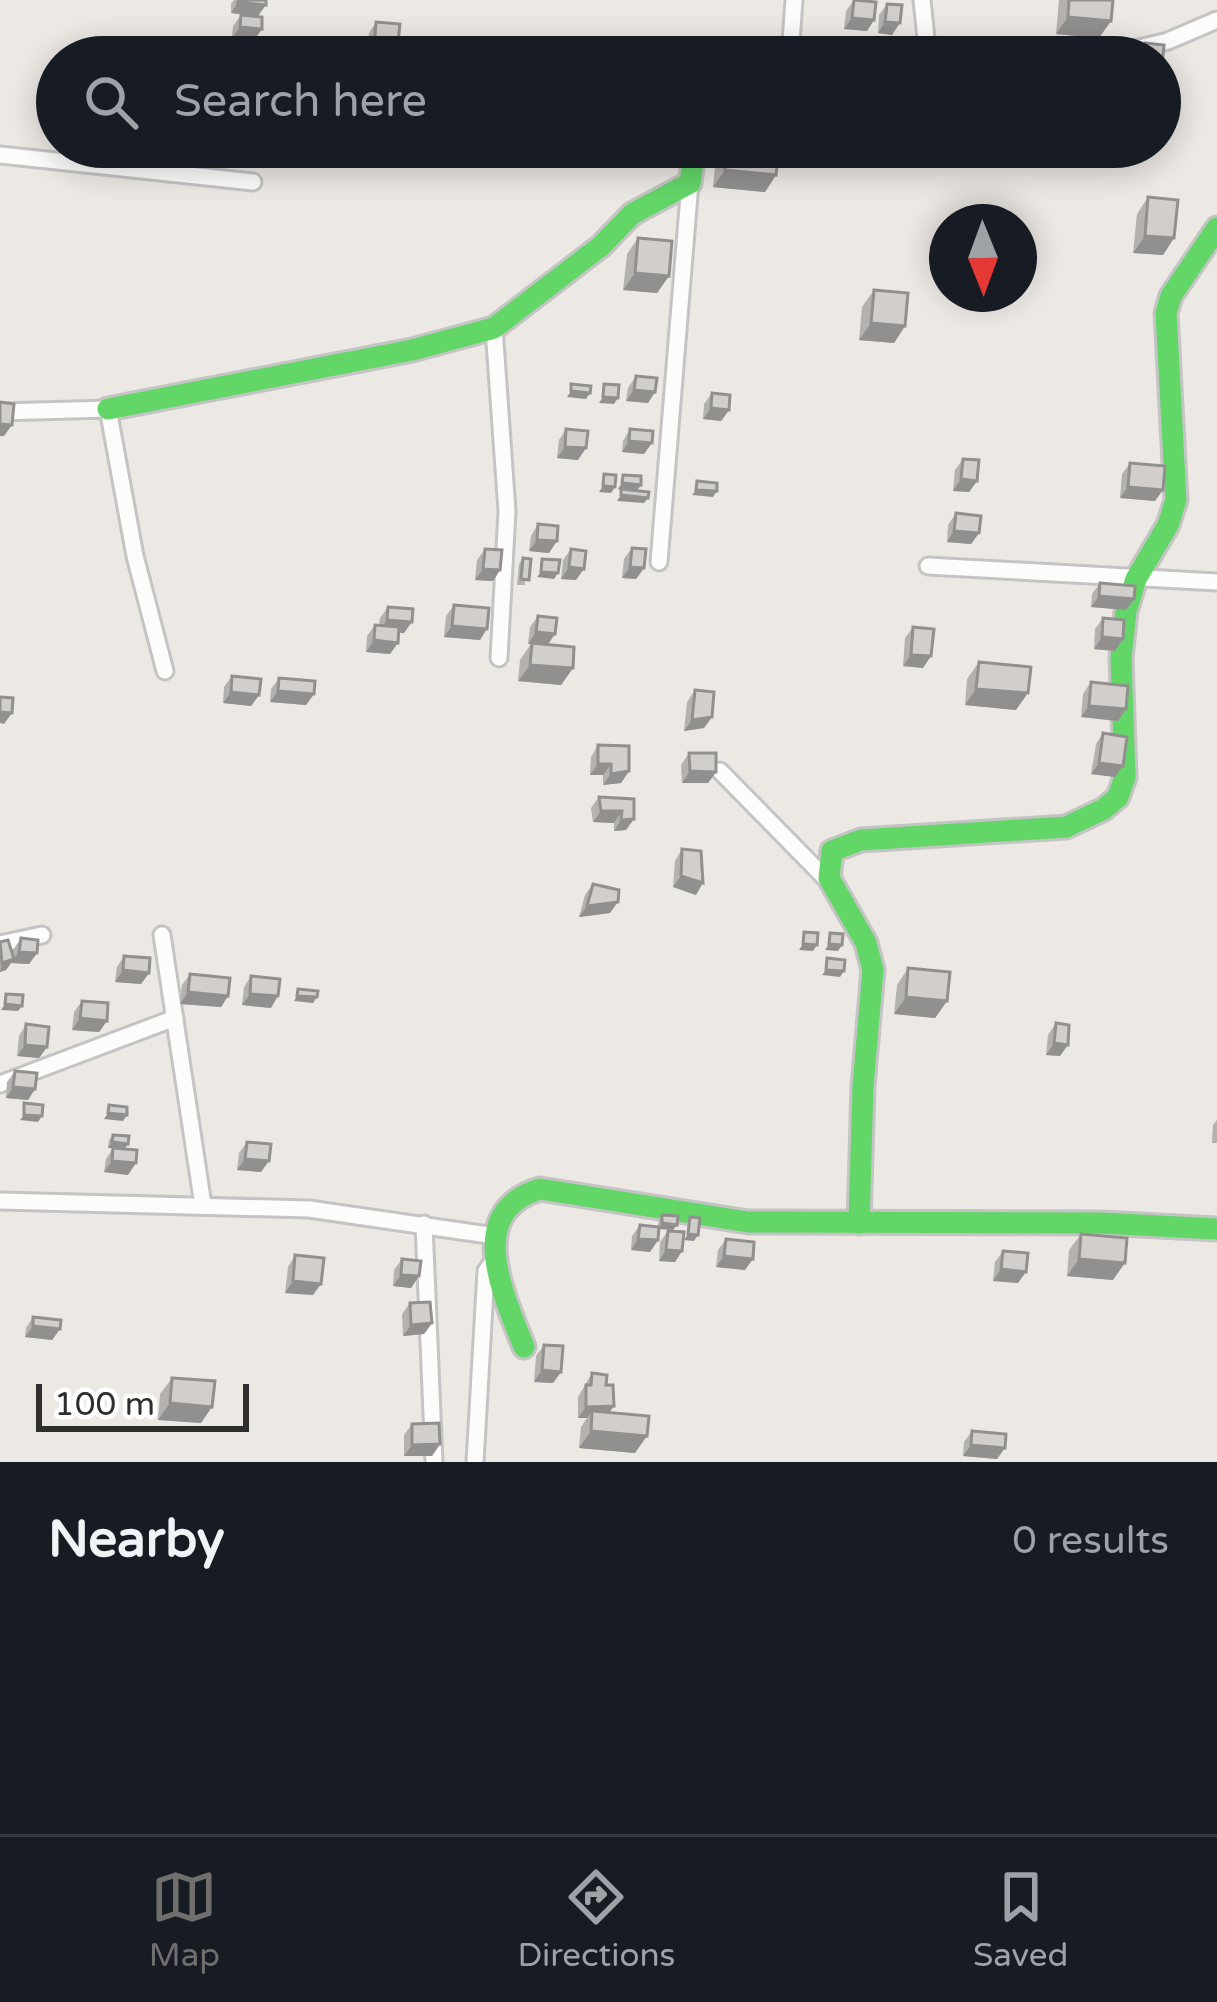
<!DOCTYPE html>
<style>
body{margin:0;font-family:"Varela Round",sans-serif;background:#242831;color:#f1f3f6}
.compass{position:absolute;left:929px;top:204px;width:108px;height:108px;border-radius:50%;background:#171b24;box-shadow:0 6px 30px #0003;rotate:179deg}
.scale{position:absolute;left:36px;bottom:30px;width:213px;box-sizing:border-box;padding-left:12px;border:6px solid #2e2e2e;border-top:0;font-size:33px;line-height:42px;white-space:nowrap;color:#2e2e2e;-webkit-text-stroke:9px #fff;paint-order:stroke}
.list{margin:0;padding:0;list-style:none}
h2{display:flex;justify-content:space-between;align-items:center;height:156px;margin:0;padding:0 48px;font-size:51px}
h2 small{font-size:39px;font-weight:400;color:#9ea1a6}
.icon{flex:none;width:66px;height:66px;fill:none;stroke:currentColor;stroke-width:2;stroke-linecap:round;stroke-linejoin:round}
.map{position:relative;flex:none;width:1217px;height:1462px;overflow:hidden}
.search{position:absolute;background:#171b24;box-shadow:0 6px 30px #0003;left:36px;right:36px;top:36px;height:132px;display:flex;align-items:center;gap:30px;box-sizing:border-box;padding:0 42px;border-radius:66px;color:#9ea1a6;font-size:45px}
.sheet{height:372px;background:#171b24}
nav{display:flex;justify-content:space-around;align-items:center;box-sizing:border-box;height:168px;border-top:3px solid #363941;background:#171b24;font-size:33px;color:#9ea1a6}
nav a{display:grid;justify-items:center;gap:6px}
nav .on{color:#706f6e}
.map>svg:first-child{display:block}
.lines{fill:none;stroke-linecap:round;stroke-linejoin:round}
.street-casing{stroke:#c5c4c5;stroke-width:21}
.fast-casing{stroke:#c5c4c5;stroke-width:27}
.street{stroke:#fcfcfb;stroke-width:15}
.fast{stroke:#63d668;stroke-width:21}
.wall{fill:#b4b1af}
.shaded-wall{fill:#92908e}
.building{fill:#d1cecb;stroke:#92908e;stroke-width:3}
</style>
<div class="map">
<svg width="1217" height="1462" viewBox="0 0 1217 1462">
<rect width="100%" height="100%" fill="#ece8e4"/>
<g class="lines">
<!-- street casing -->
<g class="street-casing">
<g id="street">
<path d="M922,0L928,57"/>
<path d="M790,57L794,0"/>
<path d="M1102,57L1168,41L1217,20"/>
<path d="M0,155L253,182"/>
<path d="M494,328L507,511L499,658"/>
<path d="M0,412L108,409L135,556L165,671"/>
<path d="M659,562L690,183"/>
<path d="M928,566L1217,582"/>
<path d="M720,771L826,879"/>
<path d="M162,935L203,1205"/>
<path d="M0,944L42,935"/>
<path d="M0,1084L175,1018"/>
<path d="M0,1201L309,1209L495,1236"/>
<path d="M424,1224L434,1462"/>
<path d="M475,1462L486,1271L494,1260"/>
</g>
</g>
<!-- fast casing -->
<g class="fast-casing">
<g id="fast">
<path d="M108,409L412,350L494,328L601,246L632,214L690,183L695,147"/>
<path d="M859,1223L863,1086L873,970L866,943L829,878L832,851L861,840L1066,827L1104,809L1118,797L1125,777L1121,658L1126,611L1136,579L1168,525L1176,500L1166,313L1171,296L1217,228"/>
<path d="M524,1347C503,1294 464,1212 540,1189L748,1222L1102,1223L1217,1229"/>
</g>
</g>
<!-- street -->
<use href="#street" class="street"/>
<!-- fast -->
<use href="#fast" class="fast"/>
</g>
<!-- wall -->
<g class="wall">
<path d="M234,0H266L258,16L231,13V4Z"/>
<path d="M854,0L874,20L867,31L844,29L846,11Z"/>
<path d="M1059,0H1113L1099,38L1056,34Z"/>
<path d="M887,4L892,35L878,33L879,15Z"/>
<path d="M241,15L262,29L254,40L232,38L233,26Z"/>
<path d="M376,22L397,51L393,57H366L369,33Z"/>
<path d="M626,147H684L672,164L625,160Z"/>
<path d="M722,147H779L776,175L765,192L713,187L716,156Z"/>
<path d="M1148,197L1174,238L1163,255L1133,253L1137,214Z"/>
<path d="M638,238L669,276L657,293L623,290L627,254Z"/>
<path d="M874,290L905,326L894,343L859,340L862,307Z"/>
<path d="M636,376L655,392L648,403L626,401L628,388Z"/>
<path d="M712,393L729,410L721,421L703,419L704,404Z"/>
<path d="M566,429L578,460L557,458L559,440Z"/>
<path d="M630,429L644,454L622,452L623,441Z"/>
<path d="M963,459L977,481L969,492L953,491L955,470Z"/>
<path d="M1130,463L1155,501L1120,498L1122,474Z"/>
<path d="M956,513L979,533L971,544L947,542L948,525Z"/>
<path d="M538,524L549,553L529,551L531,536Z"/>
<path d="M632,548L644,568L636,579L622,578L624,559Z"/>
<path d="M485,549L500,570L493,581L475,580L477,560Z"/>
<path d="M571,549L576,580L561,579L563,560Z"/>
<path d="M523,558L525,585H517L519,564Z"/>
<path d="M1100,583L1134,599L1126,610L1091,607L1092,594Z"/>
<path d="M454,605L480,640L444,637L446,616Z"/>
<path d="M388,607L404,633H399L390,654L366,652L367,636L375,625H379L380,618Z"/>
<path d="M538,616L555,634L548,645L573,668L561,685L518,681L520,660L531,644H528L530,627Z"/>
<path d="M1103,618L1123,639L1115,651L1094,649L1095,629Z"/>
<path d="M913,627L923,668L903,666L905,638Z"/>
<path d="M979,662L1016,710L965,705L967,679Z"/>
<path d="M232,676L259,695L251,706L223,703L224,687Z"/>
<path d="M279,678L314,694L306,705L270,702L271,689Z"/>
<path d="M1091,682L1126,709L1118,721L1081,717L1083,694Z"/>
<path d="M695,690L712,717L704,728L684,731L687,702Z"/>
<path d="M1103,733L1123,766L1115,777L1091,774L1096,744Z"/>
<path d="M598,745L629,771L621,783L603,785V775H590L591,757Z"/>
<path d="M689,753L716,772L708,783H682L681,765Z"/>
<path d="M599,797L634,799L626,830L614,831V823L593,822L591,808Z"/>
<path d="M682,849L696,895L673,887L675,861Z"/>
<path d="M593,884L610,913L579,917L585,895Z"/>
<path d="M21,938L37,953L29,964L11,963L6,970L0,972V942L12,955L13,950Z"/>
<path d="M124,956L149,973L141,984L115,982L117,967Z"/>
<path d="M908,968L947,1001L935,1018L894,1014L897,985Z"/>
<path d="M190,974L228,996L221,1007L180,1004L182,985Z"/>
<path d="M251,976L271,1008L242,1005L244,987Z"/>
<path d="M82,1001L107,1021L99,1032L72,1030L74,1012Z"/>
<path d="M1056,1023L1060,1056L1046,1055L1048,1035Z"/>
<path d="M26,1024L47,1047L39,1058L17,1056L19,1036Z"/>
<path d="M15,1071L35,1089L28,1100L6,1098L7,1082Z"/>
<path d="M1217,1120V1143H1212L1213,1125Z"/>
<path d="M113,1135L128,1144L125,1149L128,1175L104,1172L106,1159L113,1148H108L109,1140Z"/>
<path d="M247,1142L261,1172L237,1170L239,1153Z"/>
<path d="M662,1215L678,1216L659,1229L658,1240L650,1252L631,1250L632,1236L640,1225L658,1226L659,1220Z"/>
<path d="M668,1231L682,1251L675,1262L659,1261L660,1242Z"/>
<path d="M1081,1234L1113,1280L1067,1276L1069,1250Z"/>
<path d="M726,1239L745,1270L716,1267L718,1250Z"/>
<path d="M1003,1251L1018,1283L993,1281L995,1262Z"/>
<path d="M295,1255L313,1295L285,1293L288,1267Z"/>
<path d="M402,1259L419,1276L411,1288L393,1286L394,1270Z"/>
<path d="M410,1303L432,1323L424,1334L403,1336L402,1314Z"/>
<path d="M33,1317L60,1329L52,1340L25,1337L26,1328Z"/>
<path d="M544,1345L561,1372L553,1383L534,1382L536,1356Z"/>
<path d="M592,1373L606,1385L610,1412L635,1453L579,1448L581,1427L587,1418H578V1397Z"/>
<path d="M172,1378L201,1423L158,1420L160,1394Z"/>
<path d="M412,1424L440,1444L432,1456H404V1435Z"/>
<path d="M972,1431L997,1459L963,1456L964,1442Z"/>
</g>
<!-- shaded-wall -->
<g class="shaded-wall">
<path d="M238,2L266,5L258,16L231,13Z"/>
<path d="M1068,17L1111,21L1099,38L1056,34Z"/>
<path d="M852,18L874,20L867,31L844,29Z"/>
<path d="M885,22L900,23L892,35L878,33Z"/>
<path d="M240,27L262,29L254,40L232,38Z"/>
<path d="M374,49L397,51L393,57H368Z"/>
<path d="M633,147H684L672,164L625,160Z"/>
<path d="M725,170L776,175L765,192L713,187Z"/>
<path d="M1145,236L1174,238L1163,255L1133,253Z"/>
<path d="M635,273L669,276L657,293L623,290Z"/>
<path d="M871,323L905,326L894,343L859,340Z"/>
<path d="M634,390L655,392L648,403L626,401Z"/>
<path d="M571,391L590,393L586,399L567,397Z"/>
<path d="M603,397L618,398L614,404L599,403Z"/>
<path d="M711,408L729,410L721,421L703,419Z"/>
<path d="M0,424L12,425L4,436H0Z"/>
<path d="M629,441L652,443L644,454L622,452Z"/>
<path d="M565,447L586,448L578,460L557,458Z"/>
<path d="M961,479L977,481L969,492L953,491Z"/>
<path d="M622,483L641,485L637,491L618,489Z"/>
<path d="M603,486L615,487L611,493L599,492Z"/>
<path d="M1128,487L1163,490L1155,501L1120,498Z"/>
<path d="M696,490L717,491L713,497L692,495Z"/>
<path d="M621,495L648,498L644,503L617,501Z"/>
<path d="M954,531L979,533L971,544L947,542Z"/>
<path d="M537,540L557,541L549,553L529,551Z"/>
<path d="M569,567L584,569L576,580L561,579Z"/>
<path d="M630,567L644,568L636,579L622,578Z"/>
<path d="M483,569L500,570L493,581L475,580Z"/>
<path d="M541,572L558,573L554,579L537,577Z"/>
<path d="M1099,596L1134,599L1126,610L1091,607Z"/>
<path d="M387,620L412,622L404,633L379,631Z"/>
<path d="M452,626L487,629L480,640L444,637Z"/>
<path d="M536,632L555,634L547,645L528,644Z"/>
<path d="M1102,637L1123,639L1115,651L1094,649Z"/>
<path d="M374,640L398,643L390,654L366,652Z"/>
<path d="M911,655L931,656L923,668L903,666Z"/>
<path d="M530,665L573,668L561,685L518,681Z"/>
<path d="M976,689L1028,693L1016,710L965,705Z"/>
<path d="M278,691L314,694L306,705L270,702Z"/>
<path d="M231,692L259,695L251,706L223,703Z"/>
<path d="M1089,706L1126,709L1118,721L1081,717Z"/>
<path d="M0,712L12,713L4,724L0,723Z"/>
<path d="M712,717L704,728L684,731L692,720Z"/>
<path d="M1099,763L1123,766L1115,777L1091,774Z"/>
<path d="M598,764H611L603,775H590Z"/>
<path d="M629,771L621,783L603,785L611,774Z"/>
<path d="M690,771L716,772L708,783H682Z"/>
<path d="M601,811H622L614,823L593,822Z"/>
<path d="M634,819L626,830L614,831L621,820Z"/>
<path d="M681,876L703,883L696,895L673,887Z"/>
<path d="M618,902L610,913L579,917L587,906Z"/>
<path d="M803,944L817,945L813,951L799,950Z"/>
<path d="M829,944L842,945L838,951L825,950Z"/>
<path d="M19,952L37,953L29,964L11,963Z"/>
<path d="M14,959L6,970L0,972L2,963Z"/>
<path d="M123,970L149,973L141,984L115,982Z"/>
<path d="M826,970L844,971L840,977L822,975Z"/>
<path d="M188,992L228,996L221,1007L180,1004Z"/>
<path d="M250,994L278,996L271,1008L242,1005Z"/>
<path d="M297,996L317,997L313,1003L294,1001Z"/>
<path d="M906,997L947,1001L935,1018L894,1014Z"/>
<path d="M5,1004L22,1006L18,1011L1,1010Z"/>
<path d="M80,1018L107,1021L99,1032L72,1030Z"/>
<path d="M1054,1043L1068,1045L1060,1056L1046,1055Z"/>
<path d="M25,1045L47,1047L39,1058L17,1056Z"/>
<path d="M13,1087L35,1089L28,1100L6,1098Z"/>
<path d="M108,1113L127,1115L123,1121L104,1119Z"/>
<path d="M24,1115L42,1116L38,1122L20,1120Z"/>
<path d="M112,1142L128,1144L124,1149L108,1148Z"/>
<path d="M245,1159L269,1161L261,1172L237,1170Z"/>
<path d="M112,1161L136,1163L128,1175L104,1172Z"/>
<path d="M662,1223L677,1225L673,1230L658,1229Z"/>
<path d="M688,1234L698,1235L694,1241L684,1240Z"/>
<path d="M638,1239L658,1240L650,1252L631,1250Z"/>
<path d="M666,1250L682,1251L675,1262L659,1261Z"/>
<path d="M724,1256L753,1259L745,1270L716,1267Z"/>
<path d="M1079,1259L1125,1263L1113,1280L1067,1276Z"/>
<path d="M1001,1269L1026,1272L1018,1283L993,1281Z"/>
<path d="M401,1275L419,1276L411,1288L393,1286Z"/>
<path d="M293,1281L321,1284L313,1295L285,1293Z"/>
<path d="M432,1323L424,1334L403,1336L411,1325Z"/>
<path d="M33,1326L60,1329L52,1340L25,1337Z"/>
<path d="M542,1370L561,1372L553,1383L534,1382Z"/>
<path d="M170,1403L212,1407L201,1423L158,1420Z"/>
<path d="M614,1406L606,1417L592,1411L587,1418H578L586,1407Z"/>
<path d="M591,1431L647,1436L635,1453L579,1448Z"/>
<path d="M440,1444L432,1456H404L412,1445Z"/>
<path d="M971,1445L1005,1448L997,1459L963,1456Z"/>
</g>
<!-- building -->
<g class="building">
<path d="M239,0H266V5L238,2Z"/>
<path d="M854,0L876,2L874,20L852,18Z"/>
<path d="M1069,0H1113L1111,21L1068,17Z"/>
<path d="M887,4L902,5L900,23L885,22Z"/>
<path d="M241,15L262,17V29L240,27Z"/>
<path d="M376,22L400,24L397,51L374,49Z"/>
<path d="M1145,43L1164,45L1162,66H1160V57H1144Z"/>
<path d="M996,50L1038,54V57H996Z"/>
<path d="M727,147H779L776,175L725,170Z"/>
<path d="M1148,197L1178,200L1174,238L1145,236Z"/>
<path d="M638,238L672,241L669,276L635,273Z"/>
<path d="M874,290L908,293L905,326L871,323Z"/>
<path d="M636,376L657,378L655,392L634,390Z"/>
<path d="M571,384L591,386L590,393L571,391Z"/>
<path d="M604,384L619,385L618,398L603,397Z"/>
<path d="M712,393L730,395L729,410L711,408Z"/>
<path d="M0,402L14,404L12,425L0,424Z"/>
<path d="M566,429L588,431L586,448L565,447Z"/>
<path d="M630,429L653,431L652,443L629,441Z"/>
<path d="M963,459L979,460L977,481L961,479Z"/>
<path d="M1130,463L1165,466L1163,490L1128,487Z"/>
<path d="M604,474L616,475L615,487L603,486Z"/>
<path d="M623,475L641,476V485L622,483Z"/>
<path d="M697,481L717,483V491L696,490Z"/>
<path d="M621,489L649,492L648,498L621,495Z"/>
<path d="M956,513L981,516L979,533L954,531Z"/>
<path d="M538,524L558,526L557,541L537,540Z"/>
<path d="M632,548L646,549L644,568L630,567Z"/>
<path d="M485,549L502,550L500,570L483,569Z"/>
<path d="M571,549L586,551L584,569L569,567Z"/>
<path d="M523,558L531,559L529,580L521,579Z"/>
<path d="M542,559L560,560L558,573L541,572Z"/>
<path d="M1100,583L1135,586L1134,599L1099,596Z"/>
<path d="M454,605L489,608L487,629L452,626Z"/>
<path d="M388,607L413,609L412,622L387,620Z"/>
<path d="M538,616L557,618L555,634L536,632Z"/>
<path d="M1103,618L1124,620L1123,639L1102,637Z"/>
<path d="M375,625L399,627L398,643L374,640Z"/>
<path d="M913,627L934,629L931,656L911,655Z"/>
<path d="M532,643L574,647L573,668L530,665Z"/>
<path d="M979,662L1031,667L1028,693L976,689Z"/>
<path d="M232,676L261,679L259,695L231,692Z"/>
<path d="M279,678L315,681L314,694L278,691Z"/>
<path d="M1091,682L1128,686L1126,709L1089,706Z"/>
<path d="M695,690L714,692L712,717L692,720Z"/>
<path d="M0,697L13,698L12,713L0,712Z"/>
<path d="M1103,733L1127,737L1123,766L1099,763Z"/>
<path d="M598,745L629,746V771L611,774V764H598Z"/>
<path d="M689,753H716V772L690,771Z"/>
<path d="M599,797L634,799V819L621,820L622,811H601Z"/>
<path d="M682,849L701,851L703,883L681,876Z"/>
<path d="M593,884L619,890L618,902L587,906Z"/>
<path d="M804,932L818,933L817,945L803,944Z"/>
<path d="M830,933L843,934L842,945L829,944Z"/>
<path d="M21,938L38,940L37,953L19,952Z"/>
<path d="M8,940L14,959L2,963L0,942Z"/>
<path d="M124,956L150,958L149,973L123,970Z"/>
<path d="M827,958L845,960L844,971L826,970Z"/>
<path d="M908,968L950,972L947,1001L906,997Z"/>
<path d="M190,974L230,978L228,996L188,992Z"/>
<path d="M251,976L280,979L278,996L250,994Z"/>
<path d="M298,989L318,991L317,997L297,996Z"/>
<path d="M6,994L23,995L22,1006L5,1004Z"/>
<path d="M82,1001L108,1003L107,1021L80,1018Z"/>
<path d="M1056,1023L1069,1025L1068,1045L1054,1043Z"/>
<path d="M26,1024L49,1027L47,1047L25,1045Z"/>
<path d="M15,1071L37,1073L35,1089L13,1087Z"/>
<path d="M24,1103L43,1105L42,1116L24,1115Z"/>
<path d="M109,1105L127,1107V1115L108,1113Z"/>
<path d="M113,1135L129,1136L128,1144L112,1142Z"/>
<path d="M247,1142L271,1144L269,1161L245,1159Z"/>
<path d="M113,1148L137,1150L136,1163L112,1161Z"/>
<path d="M662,1215L678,1216L677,1225L662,1223Z"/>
<path d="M690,1217L700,1218L698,1235L688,1234Z"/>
<path d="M640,1225L659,1227L658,1240L638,1239Z"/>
<path d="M668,1231L684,1232L682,1251L666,1250Z"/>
<path d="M1081,1234L1127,1238L1125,1263L1079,1259Z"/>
<path d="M726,1239L754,1242L753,1259L724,1256Z"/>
<path d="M1003,1251L1028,1253L1026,1272L1001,1269Z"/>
<path d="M295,1255L324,1258L321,1284L293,1281Z"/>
<path d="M402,1259L421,1261L419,1276L401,1275Z"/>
<path d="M430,1302L432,1323L411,1325L410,1303Z"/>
<path d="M33,1317L61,1320L60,1329L33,1326Z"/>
<path d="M544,1345L563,1346L561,1372L542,1370Z"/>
<path d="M592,1373L607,1375L606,1385H613L614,1406L586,1407V1385H591Z"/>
<path d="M172,1378L215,1381L212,1407L170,1403Z"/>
<path d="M592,1411L649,1416L647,1436L591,1431Z"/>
<path d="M439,1423L440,1444L412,1445V1424Z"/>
<path d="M972,1431L1006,1434L1005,1448L971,1445Z"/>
</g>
</svg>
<svg class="compass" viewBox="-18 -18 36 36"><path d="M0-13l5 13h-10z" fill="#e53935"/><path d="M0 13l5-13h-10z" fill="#9ea1a6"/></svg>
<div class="scale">100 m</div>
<div class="search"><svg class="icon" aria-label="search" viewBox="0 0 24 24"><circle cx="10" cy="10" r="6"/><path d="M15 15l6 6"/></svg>Search here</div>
</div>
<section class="sheet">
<h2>Nearby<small>0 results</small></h2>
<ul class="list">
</ul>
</section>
<nav>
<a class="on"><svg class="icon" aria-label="map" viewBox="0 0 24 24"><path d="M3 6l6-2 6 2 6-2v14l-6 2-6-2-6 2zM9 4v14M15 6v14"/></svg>Map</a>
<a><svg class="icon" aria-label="directions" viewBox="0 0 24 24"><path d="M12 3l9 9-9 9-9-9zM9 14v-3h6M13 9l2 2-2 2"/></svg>Directions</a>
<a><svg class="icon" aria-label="saved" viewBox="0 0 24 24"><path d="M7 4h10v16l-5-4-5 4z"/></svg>Saved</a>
</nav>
